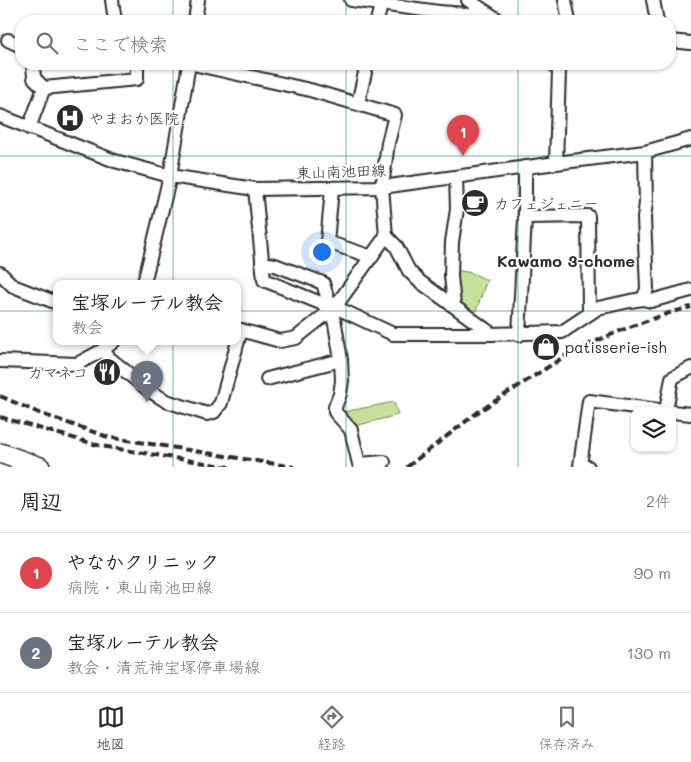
<!DOCTYPE html>
<html lang="ja">
<meta charset="utf-8">
<style>
body{margin:0;font-family:Mali,"Klee One",sans-serif;background:#f6f6f6;color:#222}
.controls{position:absolute;right:15px;bottom:15px;display:grid;overflow:hidden;border-radius:10px;box-shadow:0 1px 4px #0004}
.controls button{width:45px;height:45px;display:grid;place-items:center;padding:0;border:0;border-bottom:1px solid #e0e0e0;background:#fff;color:#222;font:25px sans-serif}
.you{position:absolute;left:321px;top:251px;width:18px;height:18px;margin:-12px;border:4px solid #fff;border-radius:50%;background:#1a73e8;box-shadow:0 0 0 8px #1a73e833}
.badge{display:grid;place-items:center;width:32px;height:32px;border-radius:50%;background:#2b2b2b;color:#fff;font-size:16px;font-weight:700}
.pin{position:absolute;translate:-50% -41px;filter:drop-shadow(0 1px 2px #0008)}
.pin::after{content:'';position:absolute;top:26px;width:18px;height:15px;background:inherit;clip-path:polygon(0 0,100% 0,50% 100%)}
.popup{position:absolute;left:53px;top:280px;width:188px;height:65px;box-sizing:border-box;display:grid;place-content:center;border-radius:10px;background:#fff;filter:drop-shadow(0 1px 4px #0005);font-size:16px;white-space:nowrap;color:#767676}
.popup b{font-size:19px;color:#222}
.popup::after{content:'';position:absolute;left:50%;top:100%;margin-left:-10px;border:10px solid transparent;border-top-color:#fff}
.list{margin:0;padding:0;list-style:none}
h2{display:flex;justify-content:space-between;align-items:center;height:65px;margin:0;padding:0 20px;font-size:21px}
h2 small{font-size:16px;font-weight:400;color:#767676}
.list li{display:grid;grid-template-columns:32px 1fr auto;gap:15px;align-items:center;box-sizing:border-box;height:80px;padding:0 20px;border-top:1px solid #e0e0e0}
.list b{display:block;font-size:19px;white-space:nowrap}
.list p{margin:0;font-size:16px;white-space:nowrap;color:#767676}
.list em{font-size:16px;font-style:normal;color:#767676}
.icon{flex:none;width:28px;height:28px;fill:none;stroke:currentColor;stroke-width:2;stroke-linecap:round;stroke-linejoin:round}
.map{position:relative;flex:none;width:691px;height:467px;overflow:hidden}
.search{position:absolute;background:#fff;box-shadow:0 1px 4px #0004;left:15px;right:15px;top:15px;height:55px;display:flex;align-items:center;gap:12px;box-sizing:border-box;padding:0 18px;border-radius:20px;color:#767676;font-size:19px}
.sheet{height:225px;background:#fff}
nav{display:flex;justify-content:space-around;align-items:center;box-sizing:border-box;height:70px;border-top:1px solid #e0e0e0;background:#fff;font-size:14px;color:#767676}
nav a{display:grid;justify-items:center;gap:2px}
nav .on{color:#2b2b2b}
.map>svg:first-child{display:block}
.green{fill:#c4e199;stroke:#788662}
.lines{fill:none;stroke-linecap:round;stroke-linejoin:round}
.street-casing{stroke:#2b2b2b;stroke-width:16}
.secondary-casing{stroke:#2b2b2b;stroke-width:22}
.street{stroke:#fff;stroke-width:12}
.secondary{stroke:#fff;stroke-width:19}
.rail{stroke:#2b2b2b;stroke-width:4;stroke-dasharray:8 4;stroke-linecap:butt}
.grid{fill:none;stroke:#0f766e;stroke-width:1;stroke-opacity:0.55}
.labels{text-anchor:middle;dominant-baseline:central;stroke-width:4.5;stroke-linejoin:round;paint-order:stroke}
.poi-label{font-size:15px;fill:#2b2b2b;stroke:#fff;text-anchor:start}
.street-label{font-size:15px;fill:#2b2b2b;stroke:#fff}
.neighbourhood-label{font-size:16px;font-weight:bold;fill:#2b2b2b;stroke:#fff}
</style>
<div class="map">
<svg width="691" height="467" viewBox="0 0 691 467">
<rect width="100%" height="100%" fill="#fff"/>
<filter id="ink" filterUnits="userSpaceOnUse"><feTurbulence type="fractalNoise" baseFrequency=".02" numOctaves="2"/><feDisplacementMap in="SourceGraphic" scale="10" xChannelSelector="R" yChannelSelector="G"/><feConvolveMatrix kernelMatrix="1 2 1 2 8 2 1 2 1" color-interpolation-filters="sRGB"/></filter>
<g filter="url(#ink)">
<!-- green -->
<g class="green">
<path d="M456,270L472,273L487,280L475,314L458,303Z"/>
<path d="M394,402L398,415L355,426L343,412Z"/>
</g>
<g class="lines">
<!-- street casing -->
<g class="street-casing">
<g id="street">
<path d="M112,0L115,21"/>
<path d="M351,0L439,12L438,21"/>
<path d="M468,0L500,21"/>
<path d="M565,0L569,21"/>
<path d="M653,0L657,21"/>
<path d="M439,12L491,16"/>
<path d="M195,21L198,0"/>
<path d="M377,21L381,5"/>
<path d="M8,40L21,46"/>
<path d="M670,41L691,43"/>
<path d="M33,64L34,78L44,88"/>
<path d="M193,64L310,90L395,115L388,143L382,187L386,236L396,246L409,271L419,281L492,334L562,332L598,308L630,301L643,299L651,301L691,290"/>
<path d="M554,64L559,71L556,163"/>
<path d="M358,103L367,64"/>
<path d="M0,116L115,161L170,176L255,189L382,187L556,163L645,152L691,139"/>
<path d="M29,128L44,88L137,79V64"/>
<path d="M255,189L264,280L323,304L330,310"/>
<path d="M332,189L327,242L372,257"/>
<path d="M525,217L588,216L589,313"/>
<path d="M386,236L335,307L393,334H492"/>
<path d="M262,263L275,265L323,283L335,324L341,360L342,381L340,394L335,407V412L351,430L359,464L384,462"/>
<path d="M0,273L13,286L57,303"/>
<path d="M144,283L170,176L189,64"/>
<path d="M643,299L647,289L644,218L646,203L645,152"/>
<path d="M454,305L451,276L452,242L457,209L456,177"/>
<path d="M237,329L280,341L296,338L335,307"/>
<path d="M519,335L525,217V167"/>
<path d="M103,350L109,358L150,391L166,401L207,414L214,412L221,403L241,330"/>
<path d="M0,361L77,364L103,350L114,341"/>
<path d="M267,379L341,360"/>
<path d="M672,412L691,414"/>
<path d="M588,467L580,466L589,401L666,411L672,378L691,368"/>
</g>
</g>
<!-- secondary casing -->
<g class="secondary-casing">
<path id="secondary" d="M0,453L40,467"/>
</g>
<!-- street -->
<use href="#street" class="street"/>
<!-- secondary -->
<use href="#secondary" class="secondary"/>
<!-- rail -->
<g class="rail">
<path d="M0,396L39,413L108,437L294,467"/>
<path d="M0,417L101,446L229,467"/>
<path d="M407,467L478,412L573,351L627,328L669,313L691,307"/>
</g>
</g>
</g>
<!-- grid -->
<path class="grid" d="M173,0V21M346,0V21M518,0V21M173,64V467M346,64V467M518,64V467M0,156H691M0,311H691"/>
<!-- icons -->
<defs>
<g id="hospital-disc" transform="scale(1.4375)"><circle r="9.5" fill="#2b2b2b" stroke="#fff"/><path d="M-5-5h3v3.5h4V-5h3V5h-3V1.5h-4V5h-3Z" fill="#fff"/></g>
<g id="cafe-disc" transform="scale(1.4375)"><circle r="9.5" fill="#2b2b2b" stroke="#fff"/><path d="M-5.5-4.5H6V0H3Q3 3.5 0 3.5H-2.5Q-5.5 3.5-5.5 0ZM3-3.2v2h1.7v-2ZM-6 4.5H4V6H-6Z" fill="#fff"/></g>
<g id="shop-disc" transform="scale(1.4375)"><circle r="9.5" fill="#2b2b2b" stroke="#fff"/><path d="M-5-2.5h2.3a2.7 3.5 0 0 1 5.4 0H5L5.5 6h-11ZM-1.5-2.5h3a1.5 2.3 0 0 0-3 0Z" fill="#fff"/></g>
<g id="restaurant-disc" transform="scale(1.4375)"><circle r="9.5" fill="#2b2b2b" stroke="#fff"/><path d="M-5-6h1v4h1v-4h1v4h1v-4h1v5L-1.5 .5V6h-2V.5L-5-1ZM5-6V6H3V1.5H1.5Q1.5-4 5-6Z" fill="#fff"/></g>
</defs>
<g fill-rule="evenodd">
<use href="#hospital-disc" x="70" y="118"/>
<use href="#cafe-disc" x="475" y="203"/>
<use href="#shop-disc" x="546" y="347"/>
<use href="#restaurant-disc" x="107" y="372"/>
</g>
<g class="labels">
<!-- poi labels -->
<g class="poi-label">
<text x="89" y="118">やまおか医院</text>
<text x="494" y="203">カフェジェニー</text>
<text x="565" y="347">patisserie-ish</text>
<text x="88" y="372" text-anchor="end">カマネコ</text>
</g>
<!-- street labels -->
<g class="street-label">
<text transform="translate(341 171) rotate(-2)">東山南池田線</text>
</g>
<!-- neighbourhood labels -->
<g class="neighbourhood-label">
<text x="566" y="260">Kawamo 3-chome</text>
</g>
</g>
</svg>
<div class="controls">
<button><svg class="icon" aria-label="layers" viewBox="0 0 24 24"><path d="M12 4l9 5-9 5-9-5zM3 14l9 5 9-5"/></svg></button>
</div>
<div class="you"></div>
<div class="pin badge" style="left:463px;top:156px;background:#e0444e">1</div>
<div class="pin badge" style="left:147px;top:402px;background:#6b7280">2</div>
<div class="popup"><b>宝塚ルーテル教会</b>教会</div>
<div class="search"><svg class="icon" aria-label="search" viewBox="0 0 24 24"><circle cx="10" cy="10" r="6"/><path d="M15 15l6 6"/></svg>ここで検索</div>
</div>
<section class="sheet">
<h2>周辺<small>2件</small></h2>
<ul class="list">
<li><span class="badge" style="background:#e0444e">1</span><div><b>やなかクリニック</b><p>病院 · 東山南池田線</p></div><em>90 m</em></li>
<li><span class="badge" style="background:#6b7280">2</span><div><b>宝塚ルーテル教会</b><p>教会 · 清荒神宝塚停車場線</p></div><em>130 m</em></li>
</ul>
</section>
<nav>
<a class="on"><svg class="icon" aria-label="map" viewBox="0 0 24 24"><path d="M3 6l6-2 6 2 6-2v14l-6 2-6-2-6 2zM9 4v14M15 6v14"/></svg>地図</a>
<a><svg class="icon" aria-label="directions" viewBox="0 0 24 24"><path d="M12 3l9 9-9 9-9-9zM9 14v-3h6M13 9l2 2-2 2"/></svg>経路</a>
<a><svg class="icon" aria-label="saved" viewBox="0 0 24 24"><path d="M7 4h10v16l-5-4-5 4z"/></svg>保存済み</a>
</nav>
